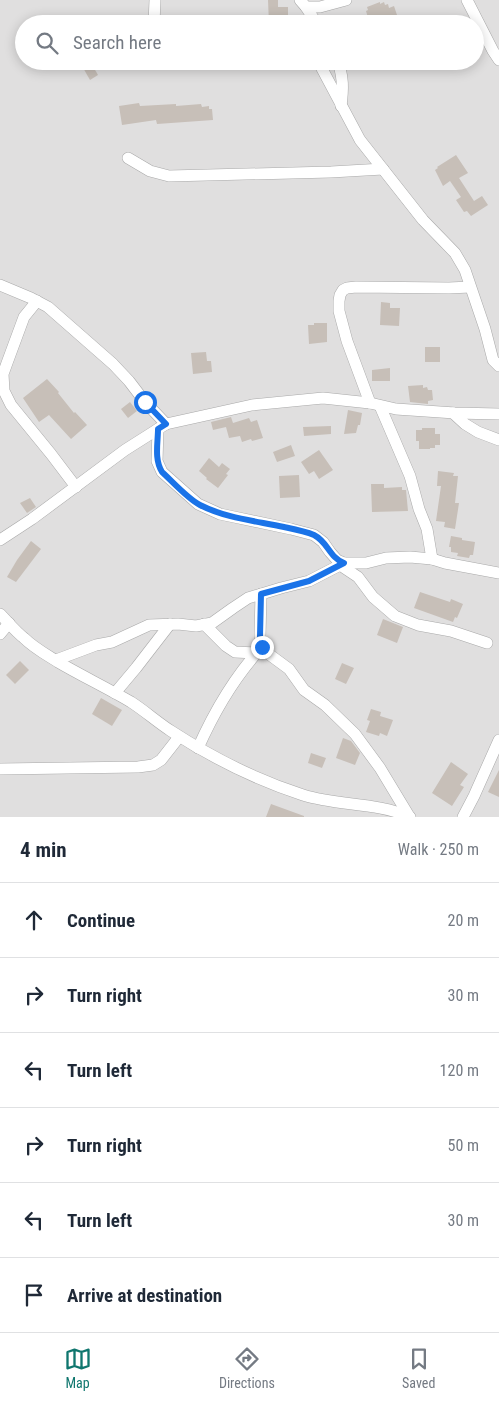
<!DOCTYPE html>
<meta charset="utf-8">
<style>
body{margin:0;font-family:"Roboto Condensed",sans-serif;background:#f6f6f7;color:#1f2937}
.stop{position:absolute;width:15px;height:15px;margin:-11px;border:4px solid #1a73e8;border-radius:50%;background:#fff}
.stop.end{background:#1a73e8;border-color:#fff;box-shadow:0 1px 5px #0008}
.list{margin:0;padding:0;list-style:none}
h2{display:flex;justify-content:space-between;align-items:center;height:65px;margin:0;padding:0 20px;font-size:21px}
h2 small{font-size:16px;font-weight:400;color:#747a83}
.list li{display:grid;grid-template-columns:32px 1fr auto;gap:15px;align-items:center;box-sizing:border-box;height:75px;padding:0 20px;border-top:1px solid #e0e1e3}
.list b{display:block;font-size:19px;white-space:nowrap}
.list em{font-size:16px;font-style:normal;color:#747a83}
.icon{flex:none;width:28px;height:28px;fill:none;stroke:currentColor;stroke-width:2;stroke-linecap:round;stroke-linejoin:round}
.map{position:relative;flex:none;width:499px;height:817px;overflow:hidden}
.search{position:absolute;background:#fff;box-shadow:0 2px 12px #0003;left:15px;right:15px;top:15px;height:55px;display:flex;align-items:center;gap:12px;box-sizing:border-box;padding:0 18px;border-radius:28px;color:#747a83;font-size:19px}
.sheet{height:515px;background:#fff}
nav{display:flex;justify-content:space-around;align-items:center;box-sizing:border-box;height:70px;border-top:1px solid #e0e1e3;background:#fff;font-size:14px;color:#747a83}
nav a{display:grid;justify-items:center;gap:2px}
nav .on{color:#0f766e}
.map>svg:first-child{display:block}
.residential{fill:#e0dfdf;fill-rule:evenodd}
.building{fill:#c7bfb8}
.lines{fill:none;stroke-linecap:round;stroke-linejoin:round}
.minor-casing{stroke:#a9a9a9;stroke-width:12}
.minor{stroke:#fff;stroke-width:11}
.route{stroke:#1a73e8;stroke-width:6}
</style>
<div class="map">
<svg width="499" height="817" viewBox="0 0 499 817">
<rect width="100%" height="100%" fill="#f2efe9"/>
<!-- residential -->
<path class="residential" d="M0,0H499V817H0ZM24,24H475V61H24Z"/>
<!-- building -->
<g class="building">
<path d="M268,0H278V7H288V24H269Z"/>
<path d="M380,2V4L384,2L385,5L388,4L389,8L394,6L400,24H370L366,11L368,10L367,7Z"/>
<path d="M90,61L98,75L90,80L82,66Z"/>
<path d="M139,103L140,106L176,104V106L201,104L202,107L209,106V109H212L213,120L157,124L156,120L122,125L119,106Z"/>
<path d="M456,155L468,173L459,178L474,201L482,196L488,205L471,216L467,211L464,212L456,200L461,197L450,181L443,186L435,170L438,168L437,167Z"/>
<path d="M381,302L390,303V308H400L399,326L380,325Z"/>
<path d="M314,323H327V342L309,344L308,325H314Z"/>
<rect x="425" y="347" width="15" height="15"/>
<path d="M206,352L207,361H211L212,372L193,374L191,353Z"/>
<path d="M390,368V381H372V370Z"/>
<path d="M47,379L59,392L58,393L74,413L75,412L87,425L71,439L49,415L39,422L23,398Z"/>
<path d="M423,385V388L427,387L428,390H432L433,400L428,401V404L410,402L408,386Z"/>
<path d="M130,402L137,411L128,418L121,409Z"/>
<path d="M348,410L362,413L360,425H358L356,433L344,434Z"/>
<path d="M231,417L233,423L249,418L251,422L257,420L263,438L252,441L251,439L242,442L240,436L229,438L226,427L213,430L211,422Z"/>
<path d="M331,426V434L304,436L303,427Z"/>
<path d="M422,428H435V434H440V445H435V448H430V449H419V441H416V430H422Z"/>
<path d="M291,445L295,456L277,462L273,452Z"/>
<path d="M319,450L333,470L319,479L314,471L309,474L301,462Z"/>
<path d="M209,458L219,467L222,463L230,469L226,474L228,475L218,488L206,479L207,478L199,471Z"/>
<path d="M438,471L454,473L453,476H458L455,503H459L455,529L444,527L445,522L436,521L441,486H437Z"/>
<path d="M299,475L300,497L280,498L279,476Z"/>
<path d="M371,484H384V488L402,487V490H406L408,511L372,512Z"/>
<path d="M30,498L36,507L27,513L20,503Z"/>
<path d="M451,536L462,538V540L475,542L473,555H470L469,558L457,556L458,553L451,552V547H449Z"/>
<path d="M31,541L41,549L16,582L7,577L17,560Z"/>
<path d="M420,592L450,602L451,599L463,604L457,618L455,617L453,622L414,608Z"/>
<path d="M383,619L403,627L397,643L377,635Z"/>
<path d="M20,661L29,670L15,684L6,675Z"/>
<path d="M342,663L354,668L346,684L335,679Z"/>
<path d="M101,698L122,710L112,726L92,714Z"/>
<path d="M371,709L381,712L380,716L393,720L387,736L380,733L379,736L366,732L370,721L367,720Z"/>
<path d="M343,738L351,741L360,753L355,765L336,758Z"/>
<path d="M311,753L326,758L322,768L308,763Z"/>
<path d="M451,762L468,774L460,785L464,787L452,806L432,793Z"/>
<path d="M499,770V797L488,792Z"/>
<path d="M271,804L304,816V817H266Z"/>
</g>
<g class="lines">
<!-- minor casing -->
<g class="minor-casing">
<g id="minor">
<path d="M300,0L306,7H320L346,0"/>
<path d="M467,0L493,51L499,60"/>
<path d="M306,7L317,24"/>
<path d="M154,24L155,0"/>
<path d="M316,61L320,65L360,140L423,220L455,253L465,270L485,329L493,360L499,366"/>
<path d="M337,61C344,75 343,91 341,106"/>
<path d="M128,158L150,171L169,176L331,172L383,169"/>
<path d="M0,285L31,298L48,307L113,364L129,381L145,402L166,424"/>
<path d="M37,301L24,317L7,363L3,374L4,391L11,405L51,454L76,487"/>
<path d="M370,403L347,341L339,311V301L340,295L343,290L347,288L356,287L449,288L470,287"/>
<path d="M380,406L410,476L419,509L427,529L432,559"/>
<path d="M453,413L465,424L478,432L499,440"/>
<path d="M158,429L157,461L162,472L198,504L220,514L291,529L314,535L323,542L330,552L337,560L344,563H366L386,558L410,557L432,559L445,563L499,573"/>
<path d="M0,540L32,519L125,450L166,424L252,405L323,398L370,403L396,409L455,413L499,414"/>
<path d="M340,565L358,577L373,597L395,616L418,625L451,631L487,643"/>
<path d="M261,594L260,636L262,647L270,655L289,669L304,690L325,705L355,734L380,768L409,816"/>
<path d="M0,614C8,622 15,631 24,638C34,648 47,655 58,662C82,676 107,688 131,702C145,711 157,722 171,731C211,757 257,780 303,795C338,806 376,802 410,817"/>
<path d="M204,624L226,646L235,652L256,653"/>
<path d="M0,634L9,623"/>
<path d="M56,660L96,645L112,642L149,625L178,624L196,626L212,623L233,608L248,598L281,588L309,581L344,563"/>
<path d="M115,693L136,668L170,624"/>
<path d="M198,748C214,712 235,676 262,647"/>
<path d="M0,769L138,767L153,765L161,760L179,737"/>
<path d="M463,817L474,796L499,740"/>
</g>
</g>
<!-- minor -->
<use href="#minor" class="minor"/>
</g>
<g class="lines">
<!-- route -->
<path class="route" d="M145,402L166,424L158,429C158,443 154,459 162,472C172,481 188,499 200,505C225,518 256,521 284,527C294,529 305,531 314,535C328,542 329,557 344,563L309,581L261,594L260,636L262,647"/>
</g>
</svg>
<div class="stop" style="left:145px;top:402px"></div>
<div class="stop end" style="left:262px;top:647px"></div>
<div class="search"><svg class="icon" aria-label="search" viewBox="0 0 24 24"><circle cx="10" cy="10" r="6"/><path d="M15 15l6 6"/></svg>Search here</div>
</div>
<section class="sheet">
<h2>4 min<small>Walk · 250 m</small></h2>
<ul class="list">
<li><svg class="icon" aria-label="ahead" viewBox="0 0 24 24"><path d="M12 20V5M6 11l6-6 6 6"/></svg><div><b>Continue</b></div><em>20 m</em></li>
<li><svg class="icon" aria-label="right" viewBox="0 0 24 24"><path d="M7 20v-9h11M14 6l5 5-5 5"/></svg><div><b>Turn right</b></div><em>30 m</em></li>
<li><svg class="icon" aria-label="left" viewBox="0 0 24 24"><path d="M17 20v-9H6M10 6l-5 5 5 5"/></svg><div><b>Turn left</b></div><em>120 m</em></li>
<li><svg class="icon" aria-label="right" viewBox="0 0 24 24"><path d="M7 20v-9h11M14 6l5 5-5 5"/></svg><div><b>Turn right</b></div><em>50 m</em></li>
<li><svg class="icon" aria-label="left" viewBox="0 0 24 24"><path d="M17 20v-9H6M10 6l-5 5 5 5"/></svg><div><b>Turn left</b></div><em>30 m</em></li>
<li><svg class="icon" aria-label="arrive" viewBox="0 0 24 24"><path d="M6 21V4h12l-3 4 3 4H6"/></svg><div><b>Arrive at destination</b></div></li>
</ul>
</section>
<nav>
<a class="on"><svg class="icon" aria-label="map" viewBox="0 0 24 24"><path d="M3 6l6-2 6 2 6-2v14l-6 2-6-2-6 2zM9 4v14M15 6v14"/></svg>Map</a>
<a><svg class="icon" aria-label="directions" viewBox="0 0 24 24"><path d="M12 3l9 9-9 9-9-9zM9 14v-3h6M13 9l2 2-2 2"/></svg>Directions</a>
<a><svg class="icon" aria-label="saved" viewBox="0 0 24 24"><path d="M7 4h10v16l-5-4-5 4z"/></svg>Saved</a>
</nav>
